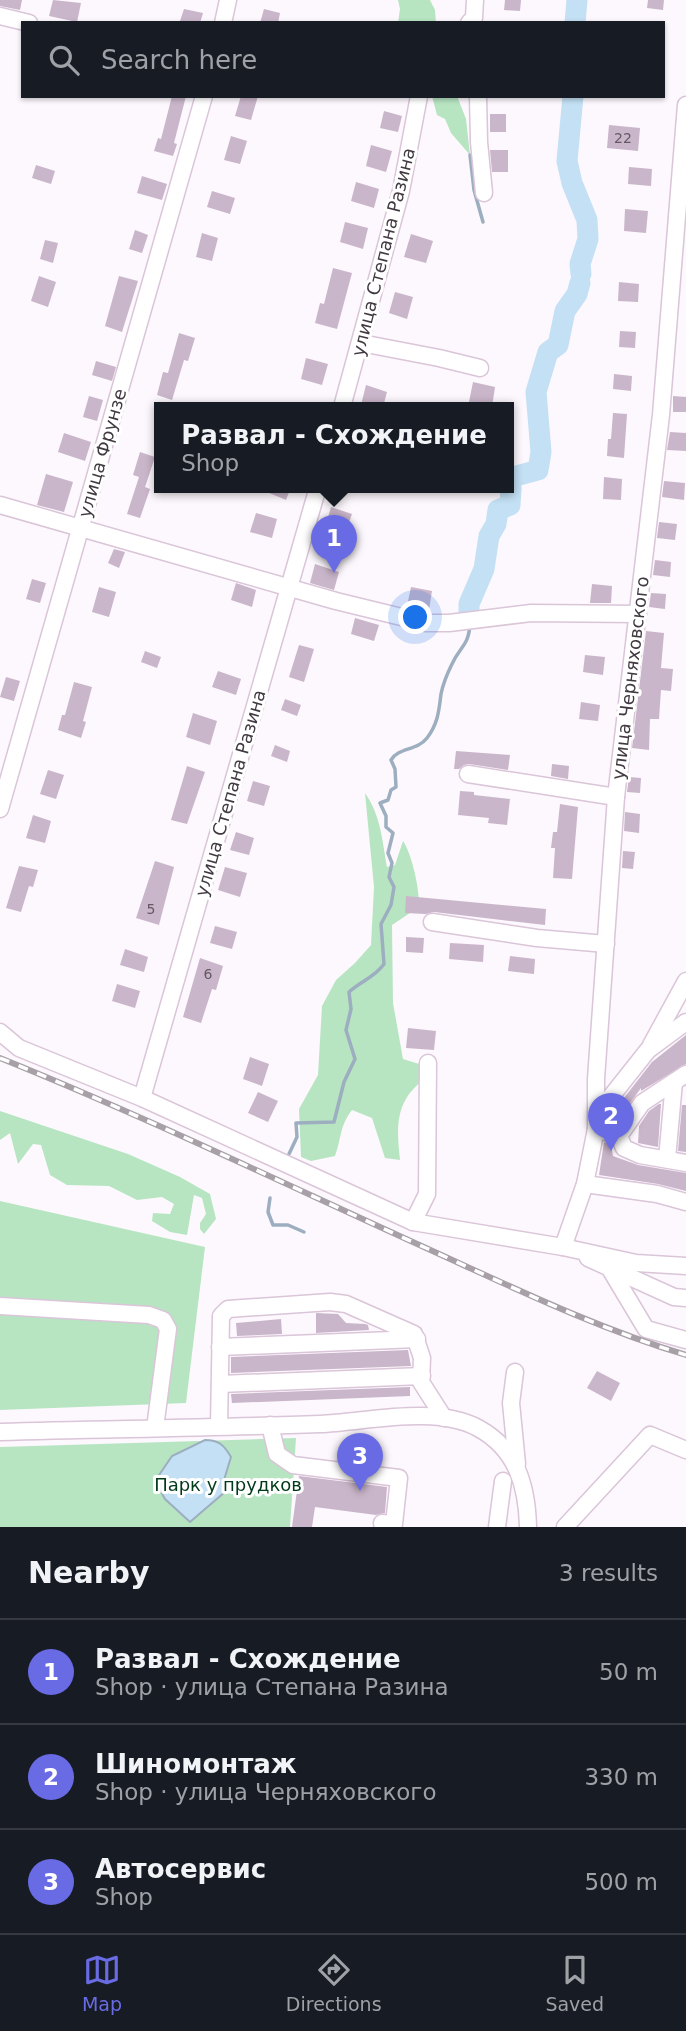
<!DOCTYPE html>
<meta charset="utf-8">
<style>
body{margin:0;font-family:"DejaVu Sans",sans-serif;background:#242831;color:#f1f3f6}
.you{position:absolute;left:416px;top:618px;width:24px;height:24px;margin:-18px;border:5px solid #fff;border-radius:50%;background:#1a73e8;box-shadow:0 0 0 10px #1a73e833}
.badge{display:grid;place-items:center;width:46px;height:46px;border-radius:50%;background:#696be4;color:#fff;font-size:23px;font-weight:700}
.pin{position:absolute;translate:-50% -58px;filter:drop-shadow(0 2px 4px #0008)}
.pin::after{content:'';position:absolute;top:37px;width:24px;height:21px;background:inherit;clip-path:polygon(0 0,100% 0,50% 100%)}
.popup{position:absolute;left:154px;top:402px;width:360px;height:91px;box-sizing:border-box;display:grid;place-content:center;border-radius:0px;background:#171b24;filter:drop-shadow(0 2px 5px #0005);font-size:23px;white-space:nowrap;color:#9ea1a6}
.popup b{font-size:26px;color:#f1f3f6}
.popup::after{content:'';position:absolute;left:50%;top:100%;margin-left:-14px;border:14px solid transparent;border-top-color:#171b24}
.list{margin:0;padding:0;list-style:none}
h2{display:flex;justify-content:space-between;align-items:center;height:91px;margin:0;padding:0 28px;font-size:30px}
h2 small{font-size:23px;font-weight:400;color:#9ea1a6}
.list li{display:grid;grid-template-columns:46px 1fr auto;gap:21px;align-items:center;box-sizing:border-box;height:105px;padding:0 28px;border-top:2px solid #363941}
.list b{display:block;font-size:26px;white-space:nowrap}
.list p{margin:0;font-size:23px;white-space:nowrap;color:#9ea1a6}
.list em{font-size:23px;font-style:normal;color:#9ea1a6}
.icon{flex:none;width:38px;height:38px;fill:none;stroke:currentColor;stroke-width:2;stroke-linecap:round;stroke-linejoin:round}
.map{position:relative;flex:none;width:686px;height:1527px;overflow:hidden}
.search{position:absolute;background:#171b24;box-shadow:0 2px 5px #0004;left:21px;right:21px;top:21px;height:77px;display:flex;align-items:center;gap:18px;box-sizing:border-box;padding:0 24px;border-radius:0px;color:#9ea1a6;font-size:26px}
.sheet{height:406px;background:#171b24}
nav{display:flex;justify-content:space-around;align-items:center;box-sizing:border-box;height:98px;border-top:2px solid #363941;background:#171b24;font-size:19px;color:#9ea1a6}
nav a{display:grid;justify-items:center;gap:4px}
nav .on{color:#696be4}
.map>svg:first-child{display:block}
.green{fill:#b7e5c2}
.water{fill:#c3e0f4;stroke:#9caebf;stroke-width:2}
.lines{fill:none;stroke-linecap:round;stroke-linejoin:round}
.stream{stroke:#9caebf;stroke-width:3.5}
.river{stroke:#c3e0f4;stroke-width:21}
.building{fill:#cab6ca}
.minor-casing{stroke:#dac5d9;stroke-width:19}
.minor{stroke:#fff;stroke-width:16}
.rail-casing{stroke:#a7a0a7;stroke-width:6}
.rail{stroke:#fff;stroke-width:3.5;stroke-dasharray:10;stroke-linecap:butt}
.labels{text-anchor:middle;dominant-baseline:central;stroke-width:6;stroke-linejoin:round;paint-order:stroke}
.number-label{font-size:14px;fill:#645964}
.street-label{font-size:18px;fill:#423a42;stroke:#fff}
.park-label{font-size:18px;fill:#013a1a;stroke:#fff}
</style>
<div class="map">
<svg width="686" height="1527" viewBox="0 0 686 1527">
<rect width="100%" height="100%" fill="#fdf8fd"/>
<!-- green -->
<g class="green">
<path d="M398,0H430L435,10L436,23H398L400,9Z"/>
<path d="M432,96H457L466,119L470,155L451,133L445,119L437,115Z"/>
<path d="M365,793C381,816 382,840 387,867L395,865L403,841C412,854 420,891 419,907L392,925L393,1003L403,1059L429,1067C425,1082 413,1086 406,1099C395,1117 398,1140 400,1160L385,1158L372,1118L352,1110C339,1127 342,1137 335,1156L311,1161L301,1157L299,1109L318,1075L322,1006L336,980L355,963L371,945L374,887Z"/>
<path d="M0,1111L128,1154L180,1177L210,1194L216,1219L204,1234L200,1229V1223L206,1214L202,1198L194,1195L187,1235L170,1232L152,1221L153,1213L170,1214L174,1204L162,1197L137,1200L109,1186L67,1185L50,1175L41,1145L33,1144L18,1164L10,1133L0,1140Z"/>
<path d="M0,1201L205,1247L186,1403L0,1410Z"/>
<path d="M296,1438L290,1527H0V1447Z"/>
</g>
<!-- water -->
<path class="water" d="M205,1440C219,1440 224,1445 231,1457L224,1480L226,1491L190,1522L165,1499L155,1481L172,1456Z"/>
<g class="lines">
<!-- stream -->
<g class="stream">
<path d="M470,155L474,190L483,222"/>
<path d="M289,1154L297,1137L296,1123L334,1122L344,1082L355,1059L346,1030L351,1009L349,992C362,980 374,978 384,964L381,924L391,905L394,887L389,877L392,863L388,853L393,833L386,827V816L380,803L388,800L391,790L396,787L395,769L391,760C399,747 417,751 427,738C438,724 439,710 441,694C443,684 448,672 452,664C460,646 468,647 470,625"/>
<path d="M270,1198L268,1212L273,1225H288L304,1232"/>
</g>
<!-- river -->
<g class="river">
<path d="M575,23L577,0"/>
<path d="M573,96L567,161L572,183L587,220L588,239L580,264L581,274"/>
<path d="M469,614V604L484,569L489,536L496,524L498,510L510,505L511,488L509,478L538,470L541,452L536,392L548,352L558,345L565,311L577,294L580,283"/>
</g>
</g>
<!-- building -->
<g class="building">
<path d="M0,0H22L20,10L0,6Z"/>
<path d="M53,0L81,3L77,22L49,16Z"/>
<path d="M505,0H521L520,11L504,10Z"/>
<path d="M648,0H664L663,10L647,8Z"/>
<path d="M184,9L203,13L200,23L180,21Z"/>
<path d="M264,9L280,13L278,23H260Z"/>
<path d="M172,96H186L174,143L177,144L173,156L154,151L158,138L161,139Z"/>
<path d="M241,96H258L251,120L235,116Z"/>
<path d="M384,111L402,116L398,132L380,128Z"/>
<rect x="490" y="114" width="16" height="18"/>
<path d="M609,125L640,128L638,151L607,148Z"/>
<path d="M231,136L247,141L240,164L224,160Z"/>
<path d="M371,145L392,151L386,172L366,166Z"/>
<path d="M490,150H508V172H492Z"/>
<path d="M36,165L55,171L51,184L32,178Z"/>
<path d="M629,167L652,169L651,186L628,184Z"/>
<path d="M142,176L167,184L162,200L137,193Z"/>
<path d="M356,182L379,189L374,208L351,201Z"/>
<path d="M212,191L235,198L230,214L207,207Z"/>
<path d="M625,209L648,211L646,233L624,231Z"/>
<path d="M345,222L368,228L363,249L340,242Z"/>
<path d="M135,230L148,235L142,253L129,249Z"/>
<path d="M202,233L218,238L212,261L196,257Z"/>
<path d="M411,234L433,241L426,263L404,257Z"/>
<path d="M45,240L58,243L53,263L40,259Z"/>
<path d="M333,268L352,273L337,329L315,323L320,303L324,304Z"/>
<path d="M39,276L56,282L48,307L31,301Z"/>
<path d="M119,276L138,281L122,332L105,326Z"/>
<path d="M619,282L639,284L638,302L618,301Z"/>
<path d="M395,292L413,297L407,319L389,313Z"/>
<path d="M620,331L636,332L635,348L619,347Z"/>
<path d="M179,333L195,338L188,361L184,360L172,400L157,395L163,372L168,373Z"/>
<path d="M306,358L328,364L322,385L301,379Z"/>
<path d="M96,361L116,367L112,381L92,375Z"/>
<path d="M614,374L632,376L631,391L613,389Z"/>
<path d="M473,382L495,387L492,407L469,402Z"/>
<path d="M366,385L387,392L383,407L361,405Z"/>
<path d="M89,396L103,400L97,421L83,417Z"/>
<path d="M673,396L686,397V412H673Z"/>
<path d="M613,413L627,414L624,458L607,456L608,439H611Z"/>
<path d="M670,432L686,433V451L667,450Z"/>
<path d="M64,433L91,442L85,461L58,452Z"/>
<path d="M140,452L155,457L145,487L150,489L140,518L127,514L139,477L133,475Z"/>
<path d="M46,474L73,482L64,512L37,505Z"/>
<path d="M604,477L622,479L621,500L603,499Z"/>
<path d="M664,481L685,483L684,500L662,497Z"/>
<path d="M255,487H291L286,500Z"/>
<path d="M331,507L352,514L346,531L326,524Z"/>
<path d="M256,513L277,519L272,538L250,532Z"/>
<path d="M659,522L677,524L675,540L657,538Z"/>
<path d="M114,549L125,552L119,568L108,563Z"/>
<path d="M655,560L671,562L670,577L653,575Z"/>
<path d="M315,564L339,572L334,590L310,583Z"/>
<path d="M32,579L46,583L40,603L26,599Z"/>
<path d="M236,583L256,590L252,607L231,600Z"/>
<path d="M592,584L612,586L611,603H590Z"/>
<path d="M99,587L116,592L109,617L92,612Z"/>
<path d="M411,587L432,591L429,610L407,606Z"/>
<path d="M651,593L666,594L665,609L649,607Z"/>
<path d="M355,618L379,625L374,641L351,634Z"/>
<path d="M646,631L664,633L661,668L673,669L671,691L661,690L659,719H650L649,750L632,748Z"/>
<path d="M299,645L314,649L304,682L289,677Z"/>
<path d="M145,651L161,657L157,668L141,662Z"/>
<path d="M585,655L605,657L603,675L583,672Z"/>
<path d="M218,671L241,679L236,695L212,687Z"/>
<path d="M6,677L20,681L14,701L0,697Z"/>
<path d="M74,682L92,687L83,721L86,722L81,738L58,730L62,715H65Z"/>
<path d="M285,699L301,705L297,716L281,710Z"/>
<path d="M581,702L600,705L598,721L579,719Z"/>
<path d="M193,713L217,721L210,745L186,737Z"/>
<path d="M275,745L290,751L287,762L271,756Z"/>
<path d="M456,751L510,755L508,770L469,764L464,765L459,769H454Z"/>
<path d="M552,764L569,766L568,779L551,776Z"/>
<path d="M187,766L205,772L187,824L171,820Z"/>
<path d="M48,770L64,775L56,799L40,794Z"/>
<path d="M629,777L641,778L640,793L627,792Z"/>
<path d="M253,781L270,786L264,806L247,801Z"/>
<path d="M460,791L474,792V795L510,799L507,825L488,823L489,818L458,815Z"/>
<path d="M560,804L578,807L572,879L553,878L555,848H551L553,832H557Z"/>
<path d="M625,812L640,814L639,833L624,831Z"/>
<path d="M33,815L51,821L45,843L26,838Z"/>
<path d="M236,832L254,838L249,855L230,850Z"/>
<path d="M623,851L635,852L633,869L622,868Z"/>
<path d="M155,861L174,867L159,925L136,918Z"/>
<path d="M19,866L38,870L33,887L29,886L21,912L6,908Z"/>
<path d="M225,867L247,873L240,897L218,890Z"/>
<path d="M406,896L546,909L545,925L434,912L426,914L405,913Z"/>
<path d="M215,926L237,932L232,949L210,943Z"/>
<path d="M406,937L424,938L423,953L406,952Z"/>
<path d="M450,943L484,945L483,962L449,959Z"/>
<path d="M125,949L148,957L144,972L120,965Z"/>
<path d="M510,956L535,959L534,974L508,971Z"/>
<path d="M200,958L223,966L216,990L212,989L201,1023L183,1017Z"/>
<path d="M117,984L140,991L135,1008L112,1001Z"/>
<path d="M408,1028L436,1031L434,1050L406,1048Z"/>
<path d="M686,1035V1064L641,1091V1088L615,1124L606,1121L652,1062Z"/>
<path d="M250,1057L269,1064L262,1086L243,1079Z"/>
<path d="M258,1092L278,1101L268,1122L248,1113Z"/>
<path d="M659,1104H661L658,1147L638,1143L639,1126L649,1111Z"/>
<path d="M682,1105H686V1152L678,1151Z"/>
<path d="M604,1142L611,1145L613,1156L638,1165L686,1173V1191L658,1184L599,1175Z"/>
<path d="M316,1313L338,1314L346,1323L365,1324L368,1325L369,1330L316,1333Z"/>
<path d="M281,1319L282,1334L237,1336L236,1323Z"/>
<path d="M408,1350L411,1366L231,1373V1357Z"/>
<path d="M597,1371L620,1383L611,1401L587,1388Z"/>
<path d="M410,1387V1396L232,1403L231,1394Z"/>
<path d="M299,1476L387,1487L385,1513L376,1515L315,1507L312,1527H292Z"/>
</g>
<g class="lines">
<!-- minor casing -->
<g class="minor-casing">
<g id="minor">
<path d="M0,16L29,23"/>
<path d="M223,23L228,0"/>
<path d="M469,23L474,18L475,0"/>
<path d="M478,96L479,142L484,193"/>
<path d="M361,343L439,358L480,368"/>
<path d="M342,407L401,191L419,96"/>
<path d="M0,505L336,601L426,623H449L531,613L638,614"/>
<path d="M468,774L616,797"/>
<path d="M0,809L204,96"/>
<path d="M432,922L537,938L606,944"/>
<path d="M0,1032L19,1048L142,1098L413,1222L563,1247L636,1263L686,1266"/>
<path d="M651,1045L686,981"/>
<path d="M142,1098L318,487"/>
<path d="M598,1113L648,1050L686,1022"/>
<path d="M596,1129L619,1136L642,1103L686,1074"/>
<path d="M619,1136L624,1148L640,1155L686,1163"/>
<path d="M667,1159L674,1082"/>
<path d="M585,1184L657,1194L686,1202"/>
<path d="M413,1222L427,1194L428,1063"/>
<path d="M563,1247L585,1184L596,1129V1079L616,797L661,415L686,105"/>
<path d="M588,1258L674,1297L686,1298"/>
<path d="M610,1269L646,1329L686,1340"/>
<path d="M0,1306L149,1315L163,1320L168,1329L155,1428"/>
<path d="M220,1347L417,1339"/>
<path d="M515,1372L511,1403L517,1464"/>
<path d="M220,1384L422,1376"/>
<path d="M270,1425L277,1454L293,1465L399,1478L394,1524L382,1523L383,1527"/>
<path d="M219,1426L221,1316L228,1309L330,1302L346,1304L414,1334L422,1358L421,1382L444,1418"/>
<path d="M0,1432C107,1429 213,1428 320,1424C367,1422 435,1405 478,1428C517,1449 527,1486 528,1527"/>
<path d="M497,1527L503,1481"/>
<path d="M565,1527L650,1435L686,1450"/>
</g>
</g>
<!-- minor -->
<use href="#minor" class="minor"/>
<!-- rail casing -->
<g class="rail-casing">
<path id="rail" d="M0,1058C144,1116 285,1184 426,1248C512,1287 596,1328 686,1355"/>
</g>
<!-- rail -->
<use href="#rail" class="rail"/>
</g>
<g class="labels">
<!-- number labels -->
<g class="number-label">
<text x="623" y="138">22</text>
<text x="151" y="909">5</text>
<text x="208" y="974">6</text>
</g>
<!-- street labels -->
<g class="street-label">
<text transform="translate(383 252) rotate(-76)">улица Степана Разина</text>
<text transform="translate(102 453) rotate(-74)">улица Фрунзе</text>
<text transform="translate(630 678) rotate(-83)">улица Черняховского</text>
<text transform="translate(230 793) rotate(-74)">улица Степана Разина</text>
</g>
<!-- park labels -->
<g class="park-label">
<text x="228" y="1484">Парк у прудков</text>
</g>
</g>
</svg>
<div class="you"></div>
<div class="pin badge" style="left:334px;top:573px">1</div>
<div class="popup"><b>Развал - Схождение</b>Shop</div>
<div class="pin badge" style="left:611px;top:1151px">2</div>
<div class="pin badge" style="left:360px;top:1491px">3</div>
<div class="search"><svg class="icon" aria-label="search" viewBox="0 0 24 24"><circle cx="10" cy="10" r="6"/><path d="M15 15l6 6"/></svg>Search here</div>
</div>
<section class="sheet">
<h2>Nearby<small>3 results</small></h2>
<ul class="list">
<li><span class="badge">1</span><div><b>Развал - Схождение</b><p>Shop · улица Степана Разина</p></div><em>50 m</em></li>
<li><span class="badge">2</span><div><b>Шиномонтаж</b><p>Shop · улица Черняховского</p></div><em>330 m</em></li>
<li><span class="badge">3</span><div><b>Автосервис</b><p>Shop</p></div><em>500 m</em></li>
</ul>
</section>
<nav>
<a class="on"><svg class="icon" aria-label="map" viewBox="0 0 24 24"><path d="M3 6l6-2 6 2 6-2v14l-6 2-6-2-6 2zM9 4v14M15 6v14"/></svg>Map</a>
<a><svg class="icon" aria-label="directions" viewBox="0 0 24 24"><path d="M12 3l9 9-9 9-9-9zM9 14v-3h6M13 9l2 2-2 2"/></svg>Directions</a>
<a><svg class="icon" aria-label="saved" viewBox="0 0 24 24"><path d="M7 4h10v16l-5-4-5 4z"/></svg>Saved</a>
</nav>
